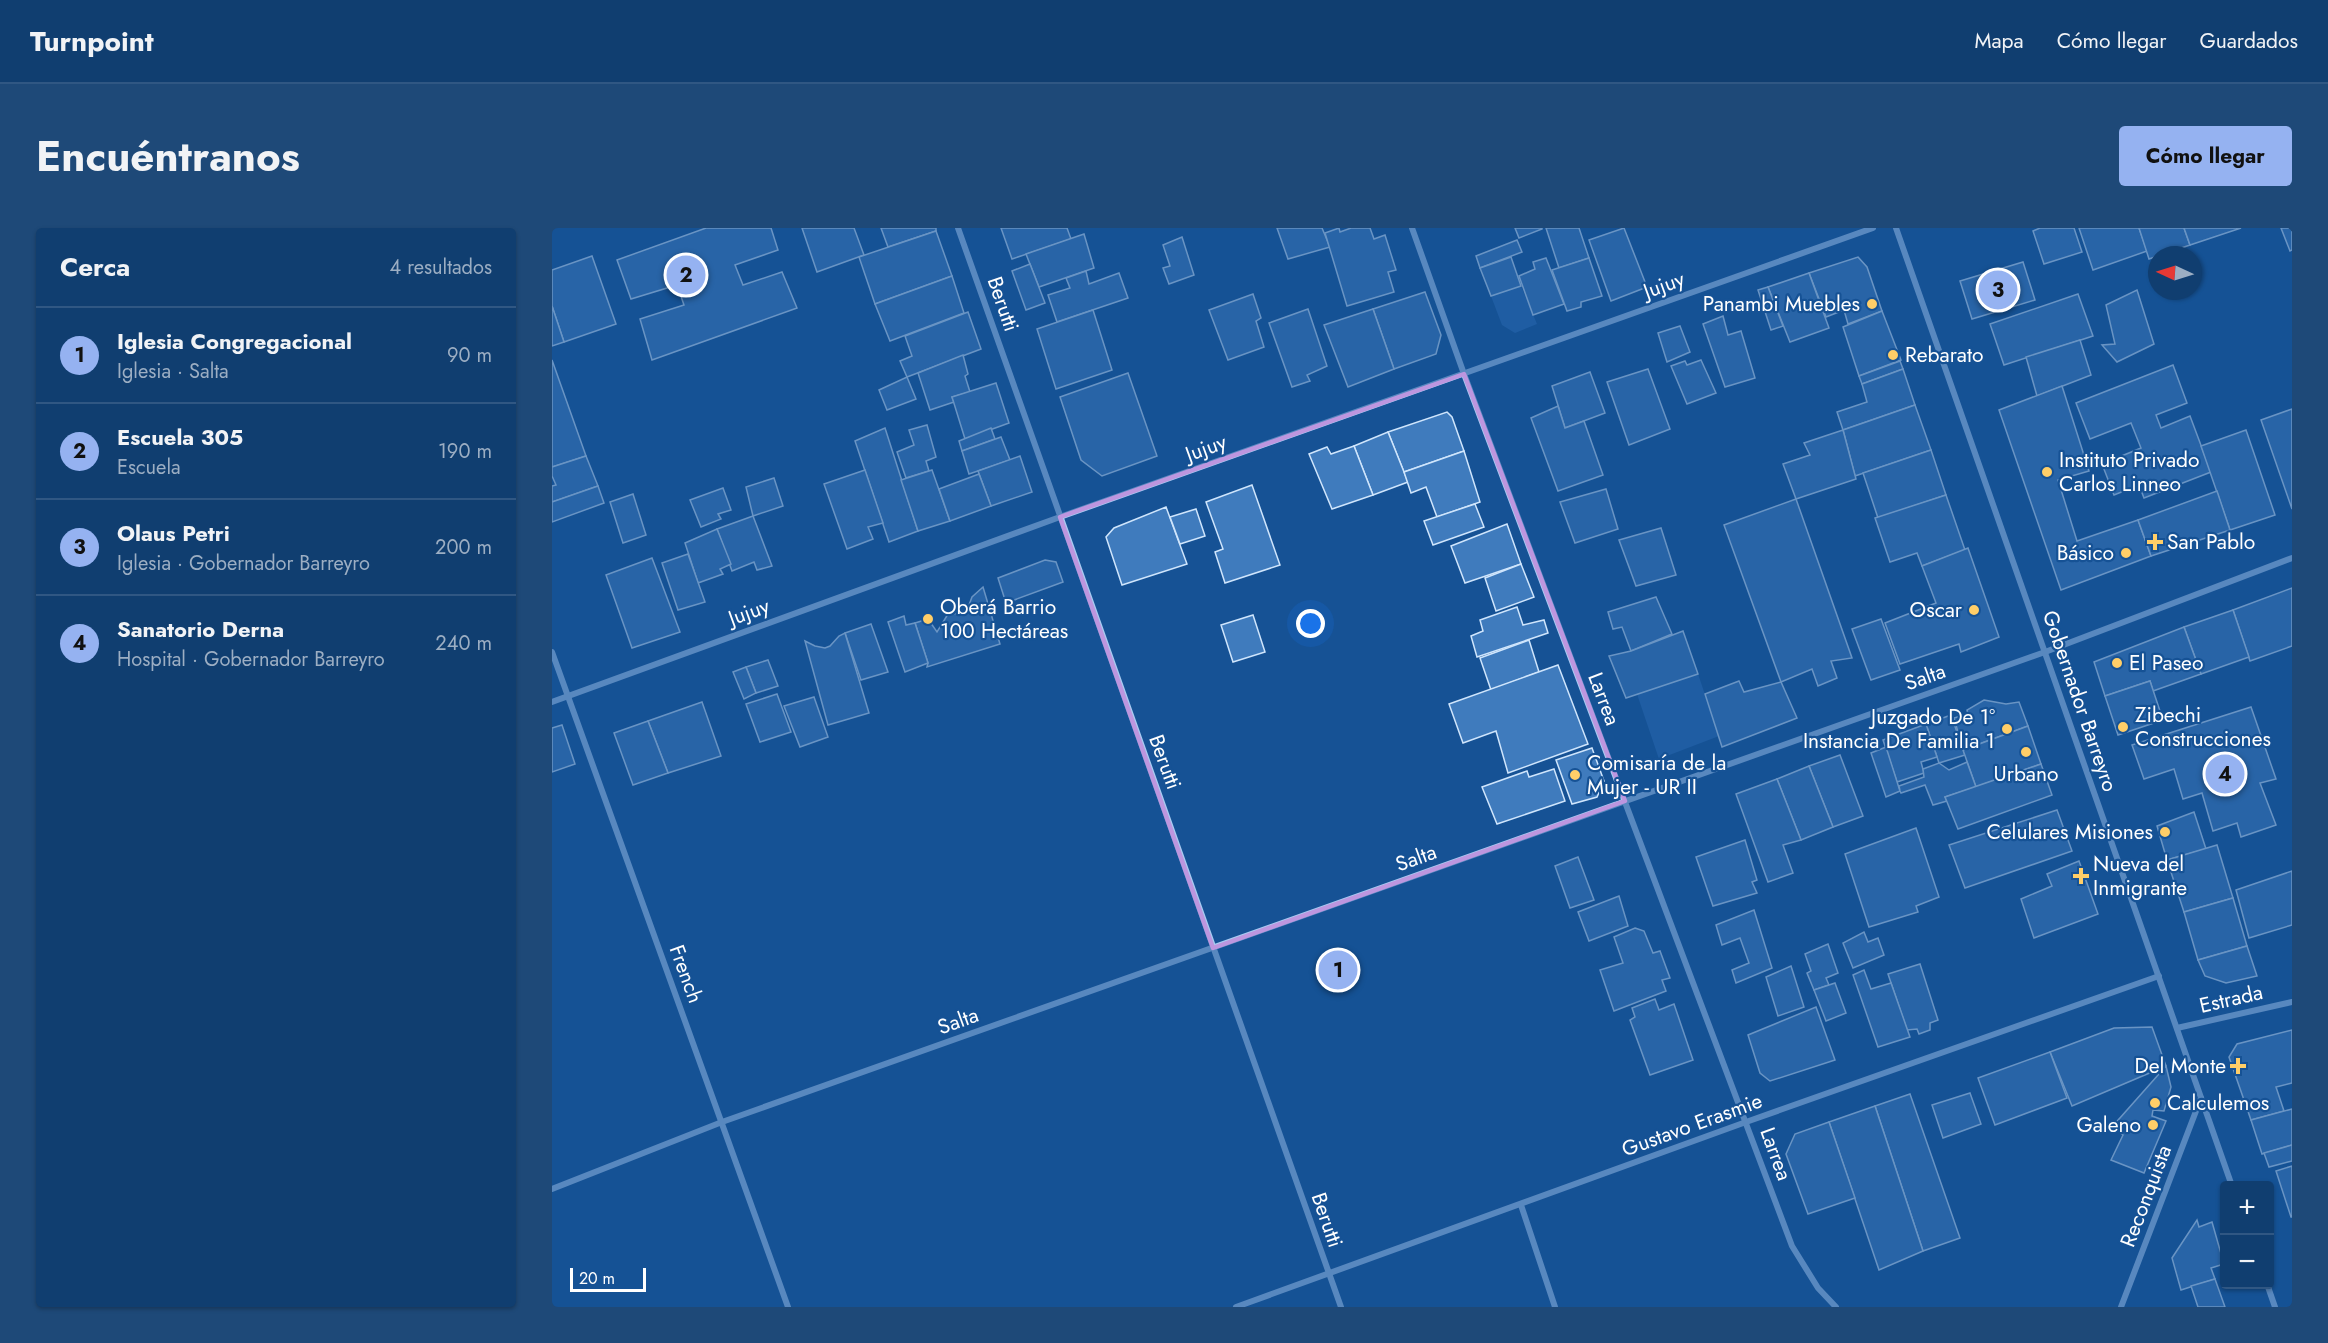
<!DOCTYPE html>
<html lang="es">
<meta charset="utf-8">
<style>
body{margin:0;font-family:Jost,sans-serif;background:#1e4978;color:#f1f3f6}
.controls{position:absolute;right:18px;bottom:18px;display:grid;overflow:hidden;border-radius:6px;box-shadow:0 2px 4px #0004}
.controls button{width:54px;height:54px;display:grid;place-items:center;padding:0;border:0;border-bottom:2px solid #305783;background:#103e70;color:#f1f3f6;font:30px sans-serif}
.compass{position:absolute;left:1596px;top:18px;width:54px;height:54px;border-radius:50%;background:#103e70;box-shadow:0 2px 4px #0004;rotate:274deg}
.scale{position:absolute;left:18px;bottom:15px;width:76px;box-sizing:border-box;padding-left:6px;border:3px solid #fff;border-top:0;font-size:16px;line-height:21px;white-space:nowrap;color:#fff;-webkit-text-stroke:4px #165295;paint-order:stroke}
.you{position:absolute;left:759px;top:396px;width:21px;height:21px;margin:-15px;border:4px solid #fff;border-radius:50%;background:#1a73e8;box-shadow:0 0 0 9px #1a73e833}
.badge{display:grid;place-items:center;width:39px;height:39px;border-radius:50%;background:#95b2f1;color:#111;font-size:20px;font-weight:700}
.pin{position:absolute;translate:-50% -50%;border:3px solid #fff;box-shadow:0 2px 6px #0006}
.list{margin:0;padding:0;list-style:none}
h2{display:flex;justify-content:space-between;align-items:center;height:78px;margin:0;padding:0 24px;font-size:26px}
h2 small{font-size:20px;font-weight:400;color:#9caec3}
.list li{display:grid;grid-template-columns:39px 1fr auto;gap:18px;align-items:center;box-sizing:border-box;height:96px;padding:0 24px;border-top:2px solid #305783}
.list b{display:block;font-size:22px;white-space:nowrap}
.list p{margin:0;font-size:20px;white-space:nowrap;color:#9caec3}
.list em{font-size:20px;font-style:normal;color:#9caec3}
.map{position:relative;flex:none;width:1740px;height:1079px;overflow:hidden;border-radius:6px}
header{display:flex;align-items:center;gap:36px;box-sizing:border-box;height:84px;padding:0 30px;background:#103e70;border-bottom:2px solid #305783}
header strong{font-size:28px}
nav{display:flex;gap:33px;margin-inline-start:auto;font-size:21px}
.intro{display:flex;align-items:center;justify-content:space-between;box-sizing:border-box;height:144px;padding:0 36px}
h1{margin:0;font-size:42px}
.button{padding:15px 27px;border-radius:6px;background:#95b2f1;color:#111;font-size:21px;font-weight:700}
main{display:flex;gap:36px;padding:0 36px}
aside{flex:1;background:#103e70;border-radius:6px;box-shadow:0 2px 4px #0004}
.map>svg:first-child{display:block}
.green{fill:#2a6cb4}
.building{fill:#3f7bbd;stroke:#cfe5fc;stroke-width:1.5}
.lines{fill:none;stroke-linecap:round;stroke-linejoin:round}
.street{stroke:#a8cbf1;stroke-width:6}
.marked{fill:none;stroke:#bd96df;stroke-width:4.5;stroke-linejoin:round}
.poi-dot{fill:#ffce68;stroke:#165295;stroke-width:2}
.labels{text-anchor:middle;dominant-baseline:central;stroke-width:4.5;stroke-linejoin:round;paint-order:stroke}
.street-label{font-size:21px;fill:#fff;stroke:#165295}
.poi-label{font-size:21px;fill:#fff;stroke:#165295;text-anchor:start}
</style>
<header>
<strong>Turnpoint</strong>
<nav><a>Mapa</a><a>Cómo llegar</a><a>Guardados</a></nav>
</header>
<div class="intro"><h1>Encuéntranos</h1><a class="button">Cómo llegar</a></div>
<main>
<aside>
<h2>Cerca<small>4 resultados</small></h2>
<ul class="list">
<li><span class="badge">1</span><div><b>Iglesia Congregacional</b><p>Iglesia · Salta</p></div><em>90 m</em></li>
<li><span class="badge">2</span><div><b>Escuela 305</b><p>Escuela</p></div><em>190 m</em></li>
<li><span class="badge">3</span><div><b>Olaus Petri</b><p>Iglesia · Gobernador Barreyro</p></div><em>200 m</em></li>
<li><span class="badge">4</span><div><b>Sanatorio Derna</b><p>Hospital · Gobernador Barreyro</p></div><em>240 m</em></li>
</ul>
</aside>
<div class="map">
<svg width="1740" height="1079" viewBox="0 0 1740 1079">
<rect width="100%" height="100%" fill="#165295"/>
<!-- green -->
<g class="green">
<path d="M969,58L985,96L963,105L950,97L939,68Z"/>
<path d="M1146,446L1167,508L1107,531L1085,466Z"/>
</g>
<!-- building -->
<g class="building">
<path d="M154,0H219L226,22L183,37L191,57L230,44L245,80L100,132L88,91L132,77L125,57L79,71L65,32Z"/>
<path d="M250,0H302L312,27L265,44Z"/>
<path d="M329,0H384V3L336,19Z"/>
<path d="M449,0H515L519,11L460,31Z"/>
<path d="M725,0H770L778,19L736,31Z"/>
<path d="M787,0L788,4L799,0H818L822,11L833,7L844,42L836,44L842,64L795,78L773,5Z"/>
<path d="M963,0H990V1L967,10Z"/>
<path d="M994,0H1027L1037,30L1007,40Z"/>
<path d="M1072,0L1095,59L1059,73L1037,12Z"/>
<path d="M1488,0H1522L1530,24L1492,36L1481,3Z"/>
<path d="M1527,0H1587L1595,23L1541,42Z"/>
<path d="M1587,0H1632L1638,17L1597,31Z"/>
<path d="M1632,0H1689L1638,17Z"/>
<path d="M1729,0H1740V22L1738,23Z"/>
<path d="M384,3L400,48L323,76L307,29Z"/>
<path d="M532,6L542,40L487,59L474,26Z"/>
<path d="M630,9L642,47L617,56L611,40L618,38L611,17Z"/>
<path d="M965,12L970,24L928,40L924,28Z"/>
<path d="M40,28L64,96L12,114L0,78V42Z"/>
<path d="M959,29L969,58L939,68L928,40Z"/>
<path d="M1306,29L1315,39L1330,83L1296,96L1292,82L1274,89L1257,45Z"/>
<path d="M994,30L1012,76L981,87L967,48L983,41L981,34Z"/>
<path d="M1037,30L1050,68L1029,74V79L1015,83L1000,42Z"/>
<path d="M1471,34L1483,72L1420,91L1408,53Z"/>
<path d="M478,36L493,75L474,82L460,43Z"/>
<path d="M534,43L537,56L567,45L576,70L505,94L496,67L518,60L514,50Z"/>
<path d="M1257,45L1277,100L1238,114L1216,59Z"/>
<path d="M400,48L412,85L338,113L323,76Z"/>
<path d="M1216,59L1231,98L1219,102L1206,62Z"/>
<path d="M1585,62L1602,116L1565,134L1550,117L1563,116L1554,77Z"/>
<path d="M873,64L889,107L884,126L842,141L821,81Z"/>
<path d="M701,66L709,90L704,93L712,119L676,132L657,82Z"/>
<path d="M1526,66L1541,108L1452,137L1438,96Z"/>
<path d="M0,78L12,114L0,118Z"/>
<path d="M756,81L775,138L755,147L758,153L740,159L717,95Z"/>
<path d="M821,81L842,141L796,159L772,97Z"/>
<path d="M541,82L560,142L504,161L485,101Z"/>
<path d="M1330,83L1349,132L1307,148L1291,99Z"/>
<path d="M416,84L429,121L355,149L348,133L360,128L353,108Z"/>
<path d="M1171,88L1176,107L1189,103L1203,150L1173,159L1151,96Z"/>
<path d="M1128,98L1138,124L1115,134L1106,105Z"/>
<path d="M1528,112L1539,147L1485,168L1474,129Z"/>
<path d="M411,127L416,146L413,148L418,164L400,169L402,174L378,182L366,145Z"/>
<path d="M0,132L34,228L0,239Z"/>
<path d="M1149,132L1164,165L1135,176L1119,138L1133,133L1135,137Z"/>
<path d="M1348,133L1351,141L1310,156L1307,148Z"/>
<path d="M1621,137L1635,175L1604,187L1609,200L1638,188L1659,244L1592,270L1587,257L1562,267L1550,236L1589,220L1579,195L1538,211L1524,175Z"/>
<path d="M1096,141L1118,201L1077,217L1055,154Z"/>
<path d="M1351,141L1363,177L1291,202L1285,184L1315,174L1310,156Z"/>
<path d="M1038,144L1053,185L1013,200L1000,158Z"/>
<path d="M576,145L605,228L550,248L529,232L508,169Z"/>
<path d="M355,149L364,171L335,182L327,162Z"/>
<path d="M444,155L457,195L413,211L400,169Z"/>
<path d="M1510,158L1537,243L1506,252L1525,313L1586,292L1599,328L1509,362L1447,182Z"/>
<path d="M1363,177L1379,222L1303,248L1291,202Z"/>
<path d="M1006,178L1013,200L1032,193L1051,247L1006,263L979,190Z"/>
<path d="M1740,181V281L1709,192Z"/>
<path d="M895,184L900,189L912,223L852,244L836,204Z"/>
<path d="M375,197L384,229L374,233L377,243L354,250L345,224L362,217L357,202Z"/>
<path d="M333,200L366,303L337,314L303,213Z"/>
<path d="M439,200L443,211L410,223L407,213Z"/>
<path d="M1291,202L1304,251L1244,271L1231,236L1258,227L1252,215Z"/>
<path d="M1694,202L1723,287L1678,302L1649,218Z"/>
<path d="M836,204L856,254L821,267L802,218Z"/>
<path d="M449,209L458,232L417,246L410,223Z"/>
<path d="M802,218L821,267L780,281L757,226L775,219L779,226Z"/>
<path d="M1379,222L1394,267L1326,290L1311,245Z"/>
<path d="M912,223L928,274L885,289L874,259L859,265L852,244Z"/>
<path d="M34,228L46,258L0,274V258L4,257L0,248V239Z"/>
<path d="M468,228L480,264L439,278L426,243Z"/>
<path d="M313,242L331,295L316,299L321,311L295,321L272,256Z"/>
<path d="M380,242L398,293L366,303L349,252Z"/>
<path d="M427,246L439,278L398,293L387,261Z"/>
<path d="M222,250L231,278L201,288L194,259Z"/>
<path d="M700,257L728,337L673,355L663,324L671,321L654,274Z"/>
<path d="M46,258L52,275L0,294V274Z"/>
<path d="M171,260L179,282L166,286L169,291L149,299L138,272Z"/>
<path d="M1054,261L1066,301L1023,315L1008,274Z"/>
<path d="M1665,263L1678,302L1599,328L1586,292Z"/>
<path d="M81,266L94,307L71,315L58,274Z"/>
<path d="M1394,267L1413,322L1370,338L1365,325L1338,334L1323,290Z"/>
<path d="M1244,271L1300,430L1279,433L1285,450L1266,458L1260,441L1229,454L1172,297Z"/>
<path d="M923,276L932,299L881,317L872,293Z"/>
<path d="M614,279L635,336L570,357L554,309L562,300Z"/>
<path d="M644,281L653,308L628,316L618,289Z"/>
<path d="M201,288L220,338L205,342L202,334L180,343L165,301Z"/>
<path d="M955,296L969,336L913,355L899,318Z"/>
<path d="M1109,300L1124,347L1084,358L1067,312Z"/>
<path d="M165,301L179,336L168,341L171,346L146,355L133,315Z"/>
<path d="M1416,320L1447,409L1409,424L1407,416L1348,436L1333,395L1384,375L1370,338Z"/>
<path d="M136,326L153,374L126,382L110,335Z"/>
<path d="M100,330L128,404L80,420L54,347Z"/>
<path d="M493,332L504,334L511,354L454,375L446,350Z"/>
<path d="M969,336L982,369L944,383L933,350Z"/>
<path d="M431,359L448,416L375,439L376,435L363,395L376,391L385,404L396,386L414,385L420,369Z"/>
<path d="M1740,360V418L1698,433L1681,382Z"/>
<path d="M1104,369L1120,406L1079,423L1070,399L1061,401L1056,384Z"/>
<path d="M965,379L971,397L992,392L996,405L925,429L919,408L931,403L928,392Z"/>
<path d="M1681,382L1697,429L1649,446L1632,399Z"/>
<path d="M701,387L713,424L681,434L669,397Z"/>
<path d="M352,388L354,397L363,395L376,435L353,444L336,394Z"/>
<path d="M1329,391L1348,442L1319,452L1300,401Z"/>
<path d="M319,396L336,444L309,452L293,405Z"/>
<path d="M1632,399L1649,446L1601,463L1598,453L1553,468L1542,434Z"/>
<path d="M1131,403L1146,446L1074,470L1057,428L1079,423Z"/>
<path d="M293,405L317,485L276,497L253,413L263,418L273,420L278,418L287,408Z"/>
<path d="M977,412L987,444L939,462L928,430Z"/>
<path d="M216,432L226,458L204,465L194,439Z"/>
<path d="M1006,437L1036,516L956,545L944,503L911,515L897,476Z"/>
<path d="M194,439L204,465L192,471L181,444Z"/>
<path d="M1187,453L1192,464L1229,454L1245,490L1170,519L1153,466Z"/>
<path d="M1598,453L1611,492L1566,507L1553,468Z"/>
<path d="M225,466L239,504L208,514L194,476Z"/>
<path d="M262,469L276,509L248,519L232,478Z"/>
<path d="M1432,472L1454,476L1467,474L1476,498L1411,522L1402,490L1416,486L1415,482Z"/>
<path d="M150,474L169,528L116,545L96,493Z"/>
<path d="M1699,479L1724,551L1708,555L1724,597L1689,609L1685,595L1661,603L1650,565L1631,571L1622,541L1592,551L1580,517Z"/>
<path d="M1399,487L1413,527L1387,535L1374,496Z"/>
<path d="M96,493L116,545L81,557L62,505Z"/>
<path d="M1374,496L1385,529L1369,534L1372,545L1345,554L1331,512Z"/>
<path d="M10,497L23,536L0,544V500Z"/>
<path d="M1476,498L1489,536L1424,559L1411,522Z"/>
<path d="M1334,519L1348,563L1334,569L1319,525Z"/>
<path d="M1040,520L1052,553L1045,569L1020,576L1004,532Z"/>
<path d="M1288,527L1311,588L1281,599L1257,538Z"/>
<path d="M1415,534L1424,559L1393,569L1395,573L1381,577L1373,557L1349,565L1348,563L1347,558L1372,549L1371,541L1387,535L1397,542Z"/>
<path d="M1489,536L1500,567L1406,601L1393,569Z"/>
<path d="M1257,538L1281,599L1249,612L1225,551Z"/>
<path d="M1002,541L1013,573L945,596L930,559L975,543L977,549Z"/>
<path d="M1225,551L1249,612L1231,617L1241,645L1216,654L1184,566Z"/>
<path d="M1505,582L1520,623L1413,660L1397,617Z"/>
<path d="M1642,584L1654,621L1615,632L1605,598Z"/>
<path d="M1364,600L1387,669L1364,678L1366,684L1317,699L1293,626Z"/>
<path d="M1193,612L1205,652L1200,654L1205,665L1161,678L1144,629Z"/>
<path d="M1665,617L1681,670L1632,684L1615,632Z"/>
<path d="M1026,629L1042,672L1018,680L1003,638Z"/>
<path d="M1527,633L1546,686L1482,710L1469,671L1500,658L1495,646Z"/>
<path d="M1740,643V697L1697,710L1684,662Z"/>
<path d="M1067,668L1076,698L1037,713L1026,684Z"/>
<path d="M1681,670L1695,718L1646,732L1632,684Z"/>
<path d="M1202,682L1220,740L1184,755L1180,742L1197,735L1188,710L1170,717L1164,697Z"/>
<path d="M1083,700L1092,703L1101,725L1108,723L1118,750L1110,752L1114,763L1062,783L1048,742L1071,735L1062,709Z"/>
<path d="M1312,704L1316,714L1326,710L1332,727L1301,740L1291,715Z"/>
<path d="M1276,716L1286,745L1274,750L1277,757L1262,762L1255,745L1259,743L1253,726Z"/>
<path d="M1695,718L1705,748L1674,755L1653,748L1646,732Z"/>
<path d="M1368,736L1386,792L1378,795V802L1367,806L1365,801L1355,802L1336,746Z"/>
<path d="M1239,738L1252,779L1226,788L1214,749Z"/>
<path d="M1312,742L1319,761L1339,755L1358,809L1326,819L1301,747Z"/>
<path d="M1283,755L1294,785L1274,793L1262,762Z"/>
<path d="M1103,771L1107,782L1122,776L1141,832L1098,847L1078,792L1083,789L1080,780Z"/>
<path d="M1264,779L1283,832L1218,853L1208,845L1196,807Z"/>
<path d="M1600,799L1614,838L1520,878L1498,824L1562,800Z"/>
<path d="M1740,802V855L1724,859L1732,883L1699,892L1677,829L1685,816Z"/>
<path d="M1498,824L1515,870L1443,897L1426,850Z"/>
<path d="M1614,838L1619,859L1612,883L1601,882L1600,888L1614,893L1592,945L1559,932L1571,907L1560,899Z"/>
<path d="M1418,865L1429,896L1391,910L1380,877Z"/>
<path d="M1358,866L1408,1010L1371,1023L1323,878Z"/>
<path d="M1323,878L1371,1023L1327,1042L1277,894Z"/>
<path d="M1740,881V917L1710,926L1699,892Z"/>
<path d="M1277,894L1303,970L1256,986L1234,926L1243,906Z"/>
<path d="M1740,917V933L1717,939L1712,925Z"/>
<path d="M1740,938V989H1739L1724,943Z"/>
<path d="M1645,992L1647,999L1660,994L1672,1036L1659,1040L1663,1051L1629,1062L1620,1030Z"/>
<path d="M1663,1051L1673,1079H1646L1639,1058Z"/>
</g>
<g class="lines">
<!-- street -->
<g class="street">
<path d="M406,0L789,1079"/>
<path d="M860,0L912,146L1240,1018L1266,1060L1284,1079"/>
<path d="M1344,0L1680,958"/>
<path d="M0,424L236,1079"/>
<path d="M0,474L508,289L1321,0"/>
<path d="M1625,800L1740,774"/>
<path d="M0,961L170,894L1493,424L1740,330"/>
<path d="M969,977L1003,1079"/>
<path d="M1715,1056L1723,1079"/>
<path d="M684,1079L1194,894L1607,748"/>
<path d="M1569,1079L1649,870"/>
</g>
</g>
<!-- marked area -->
<path d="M0 0H1740V1079H0ZM912,146L1073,573L661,720L508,289Z" fill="#165295" fill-opacity=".55" fill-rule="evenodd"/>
<path class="marked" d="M912,146L1073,573L661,720L508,289Z"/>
<!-- markers -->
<g class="poi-dot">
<circle cx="1320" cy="76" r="6"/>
<circle cx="1341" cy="127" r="6"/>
<circle cx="1495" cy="244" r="6"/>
<path d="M1600 305h6v6h6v6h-6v6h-6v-6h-6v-6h6z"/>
<circle cx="1574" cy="325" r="6"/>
<circle cx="1422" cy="382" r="6"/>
<circle cx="376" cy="391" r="6"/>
<circle cx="1565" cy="435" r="6"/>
<circle cx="1571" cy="499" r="6"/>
<circle cx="1455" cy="501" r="6"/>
<circle cx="1474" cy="524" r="6"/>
<circle cx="1023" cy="547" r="6"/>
<circle cx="1613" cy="604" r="6"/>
<path d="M1526 639h6v6h6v6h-6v6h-6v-6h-6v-6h6z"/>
<path d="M1683 829h6v6h6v6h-6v6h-6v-6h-6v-6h6z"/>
<circle cx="1603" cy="875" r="6"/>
<circle cx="1601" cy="897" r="6"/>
</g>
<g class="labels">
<!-- street labels -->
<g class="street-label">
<text transform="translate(1112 57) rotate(-20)">Jujuy</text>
<text transform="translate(451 76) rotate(71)">Berutti</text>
<text transform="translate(654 220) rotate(-20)">Jujuy</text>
<text transform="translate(197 384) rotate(-20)">Jujuy</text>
<text transform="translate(1373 449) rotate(-20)">Salta</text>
<text transform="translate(1052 471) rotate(69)">Larrea</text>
<text transform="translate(1528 473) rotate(71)">Gobernador Barreyro</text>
<text transform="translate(613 534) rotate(70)">Berutti</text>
<text transform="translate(864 630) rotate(-20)">Salta</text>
<text transform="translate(134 746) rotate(70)">French</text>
<text transform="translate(1679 771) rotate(-13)">Estrada</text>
<text transform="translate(406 793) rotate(-20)">Salta</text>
<text transform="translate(1140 897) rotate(-20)">Gustavo Erasmie</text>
<text transform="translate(1224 926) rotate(70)">Larrea</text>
<text transform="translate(1594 968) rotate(-69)">Reconquista</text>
<text transform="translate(775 992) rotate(71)">Berutti</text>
</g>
<!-- poi labels -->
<g class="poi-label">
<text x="1308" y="76" text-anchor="end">Panambi Muebles</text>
<text x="1353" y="127">Rebarato</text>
<text x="1507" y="232">Instituto Privado<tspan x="1507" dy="24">Carlos Linneo</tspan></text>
<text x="1615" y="314">San Pablo</text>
<text x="1562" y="325" text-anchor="end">Básico</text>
<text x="388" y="379">Oberá Barrio<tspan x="388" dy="24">100 Hectáreas</tspan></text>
<text x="1410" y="382" text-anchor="end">Oscar</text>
<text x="1577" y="435">El Paseo</text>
<text x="1583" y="487">Zibechi<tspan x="1583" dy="24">Construcciones</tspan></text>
<text x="1443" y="489" text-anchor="end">Juzgado De 1º<tspan x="1443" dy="24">Instancia De Familia 1</tspan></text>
<text x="1035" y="535">Comisaría de la<tspan x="1035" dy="24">Mujer - UR II</tspan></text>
<text x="1474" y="546" text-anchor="middle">Urbano</text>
<text x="1601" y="604" text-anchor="end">Celulares Misiones</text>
<text x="1541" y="636">Nueva del<tspan x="1541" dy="24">Inmigrante</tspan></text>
<text x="1674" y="838" text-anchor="end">Del Monte</text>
<text x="1615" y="875">Calculemos</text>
<text x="1589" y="897" text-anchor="end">Galeno</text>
</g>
</g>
</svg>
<div class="controls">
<button>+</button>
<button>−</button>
</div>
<svg class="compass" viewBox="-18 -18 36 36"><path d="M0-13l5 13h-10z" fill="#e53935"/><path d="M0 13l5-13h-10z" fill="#9caec3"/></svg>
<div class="scale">20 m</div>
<div class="you"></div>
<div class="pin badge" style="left:786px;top:742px">1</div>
<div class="pin badge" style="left:134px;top:47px">2</div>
<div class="pin badge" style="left:1446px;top:62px">3</div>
<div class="pin badge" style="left:1673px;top:546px">4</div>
</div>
</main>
